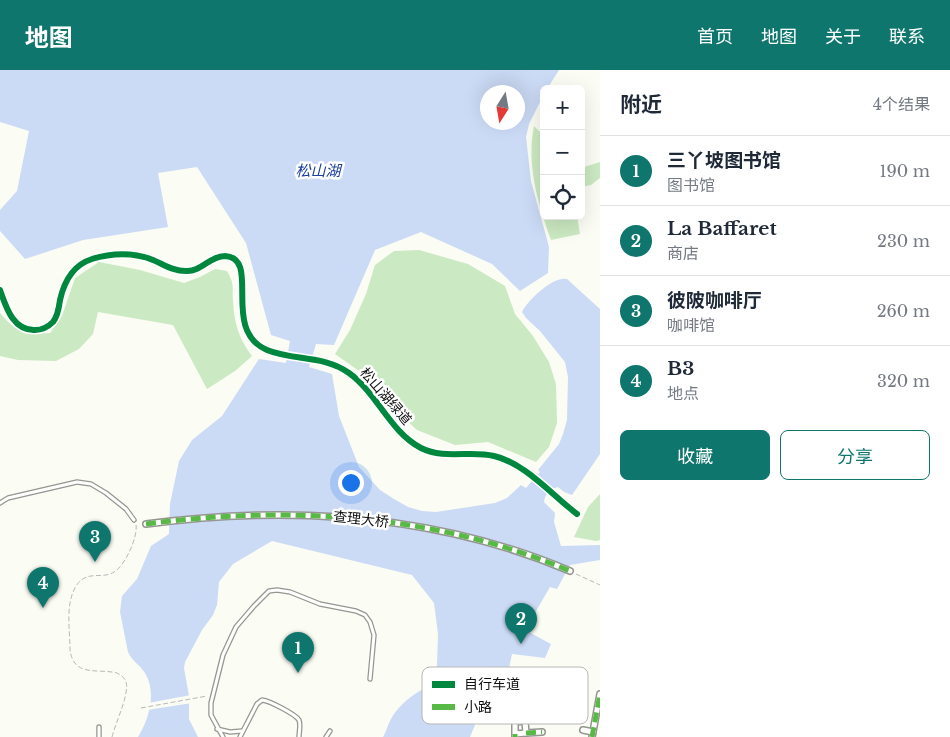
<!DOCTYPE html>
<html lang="zh">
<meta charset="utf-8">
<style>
body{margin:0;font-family:"Libre Baskerville","Noto Sans SC",serif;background:#f6f6f7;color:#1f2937}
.controls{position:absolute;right:15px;top:15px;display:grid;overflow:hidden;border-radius:8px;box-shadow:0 5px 20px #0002}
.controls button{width:45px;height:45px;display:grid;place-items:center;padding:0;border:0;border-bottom:1px solid #e0e1e3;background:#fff;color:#1f2937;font:25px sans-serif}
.compass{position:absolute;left:480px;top:15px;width:45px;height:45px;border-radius:50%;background:#fff;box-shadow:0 5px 20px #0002;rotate:191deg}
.you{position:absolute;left:350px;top:412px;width:18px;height:18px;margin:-12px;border:4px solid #fff;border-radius:50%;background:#1a73e8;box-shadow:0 0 0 8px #1a73e833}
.badge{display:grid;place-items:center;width:32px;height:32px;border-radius:50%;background:#0f766e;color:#fff;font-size:16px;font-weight:700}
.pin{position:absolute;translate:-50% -41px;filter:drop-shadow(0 1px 2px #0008)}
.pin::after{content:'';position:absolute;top:26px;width:18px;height:15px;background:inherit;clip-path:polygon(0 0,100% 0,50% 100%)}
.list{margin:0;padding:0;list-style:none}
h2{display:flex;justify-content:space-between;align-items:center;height:65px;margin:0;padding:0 20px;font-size:21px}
h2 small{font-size:16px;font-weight:400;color:#747a83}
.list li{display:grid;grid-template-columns:32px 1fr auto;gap:15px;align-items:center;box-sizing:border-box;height:70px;padding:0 20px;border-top:1px solid #e0e1e3}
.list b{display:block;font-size:19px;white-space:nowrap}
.list p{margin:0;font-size:16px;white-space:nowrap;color:#747a83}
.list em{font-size:16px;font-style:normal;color:#747a83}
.actions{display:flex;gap:10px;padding:15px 20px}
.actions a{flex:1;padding:11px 0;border:1px solid #0f766e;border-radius:8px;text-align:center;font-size:18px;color:#0f766e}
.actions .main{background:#0f766e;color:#fff}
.icon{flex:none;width:28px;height:28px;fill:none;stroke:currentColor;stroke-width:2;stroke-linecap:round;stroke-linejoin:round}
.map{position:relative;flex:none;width:600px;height:667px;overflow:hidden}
header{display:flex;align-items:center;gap:30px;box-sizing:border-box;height:70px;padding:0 25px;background:#0f766e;color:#fff}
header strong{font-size:24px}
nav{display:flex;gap:28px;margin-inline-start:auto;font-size:18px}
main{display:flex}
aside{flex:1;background:#fff}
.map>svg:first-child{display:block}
.forest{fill:#cbe9c2}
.water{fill:#cbdaf5;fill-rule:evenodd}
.pier{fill:#fbfcf4}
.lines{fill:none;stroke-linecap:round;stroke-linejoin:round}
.service-casing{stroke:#959692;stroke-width:5.5}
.pedestrian-casing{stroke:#959692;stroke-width:8}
.path{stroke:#b9b9b8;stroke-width:1;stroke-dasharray:5 2.5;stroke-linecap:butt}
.service{stroke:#fefffd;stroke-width:3}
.pedestrian{stroke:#fefffd;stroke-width:5}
.quiet{stroke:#58b947;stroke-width:5;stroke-dasharray:10 5;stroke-linecap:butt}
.cycleway-casing{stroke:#fff;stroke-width:9}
.cycleway{stroke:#00873e;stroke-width:6}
.labels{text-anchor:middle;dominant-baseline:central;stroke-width:5;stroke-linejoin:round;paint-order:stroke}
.street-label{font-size:14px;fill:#0f0f0f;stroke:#fff}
.water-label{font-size:15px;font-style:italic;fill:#193f9f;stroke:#fff}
.key{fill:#fff;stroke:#b7b7b7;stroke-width:1}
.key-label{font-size:14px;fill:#0f0f0f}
</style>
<header>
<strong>地图</strong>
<nav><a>首页</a><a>地图</a><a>关于</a><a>联系</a></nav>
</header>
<main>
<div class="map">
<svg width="600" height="667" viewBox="0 0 600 667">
<rect width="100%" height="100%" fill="#fbfcf4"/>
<!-- forest -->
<g class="forest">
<path d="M534,56L544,66V146H577L580,164L551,170C538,133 526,95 534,56Z"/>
<path d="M600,92V108L591,115L581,117V98Z"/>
<path d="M419,180L468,194L505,216L515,244L533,266L549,292L556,314L557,353L549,377L536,392L488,372L455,375L417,360L390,335L376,313L335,284L350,260L366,224L375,195L394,181Z"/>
<path d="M99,192L140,200L184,213L200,207L215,199L227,201C235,215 232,216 233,231C234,253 239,269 252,286L235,301L207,319L173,255L98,242L93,264L79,279L56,291L18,290L0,286V243C17,263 24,264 50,263L62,246L75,208Z"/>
<path d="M600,424V470L596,471L574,467L588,437Z"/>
</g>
<!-- water -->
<path class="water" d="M0,0H559L547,19H544V24L529,54L526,67L531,111L549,177L548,203L520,221L492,194L421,162L375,180L334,275L316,274L309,297L332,304L339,346L359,397L380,420L394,429L408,437L422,441L436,442L495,433L507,428L521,415L526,418L540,402L538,400L559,374L563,364L567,350L568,307L565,292L540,261L526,248L522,242C528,230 553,206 567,209L600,239V384L572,425L564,422L558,417C550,419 545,424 544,432L555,443L554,452L561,476L600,475V490L570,495L557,519L550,517L525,560L551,574L545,588L512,584L507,608L487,614L472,629V647L475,655L470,667H383C386,662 387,657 390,651C396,638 413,623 426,618L437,596L438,564L434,533L412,505L272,471L233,494L219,512L217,535L213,545L202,560L185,592L184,598L189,626V649L198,667H138C149,649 157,623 145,603C140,595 132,591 128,582L120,542L122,526L137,509L151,476L169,464L170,434L179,391L192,370L222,346L259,289L286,293L290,271L271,265L246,173L197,97L158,103L168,157L83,170L25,189L0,161V140L17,121L29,61L0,52ZM488,22H518V52H488Z"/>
<!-- pier -->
<path class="pier" d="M191,625L192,633L147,640L148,633Z"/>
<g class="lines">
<!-- service casing -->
<g class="service-casing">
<g id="service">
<path d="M0,433L8,428L77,412L91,414L106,423L126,439L134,450"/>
<path d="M217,659L230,662L242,661"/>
<path d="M99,667V657"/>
<path d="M223,667L211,645V633L223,585L236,557L254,536L269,521L277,520L290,522L320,534L356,541L365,545L370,552L374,565L370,609"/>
<path d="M240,667L257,634L262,630C270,631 295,644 299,650C301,655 299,662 299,667"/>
<path d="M326,667L330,661"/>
</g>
</g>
<!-- pedestrian casing -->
<g class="pedestrian-casing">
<g id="pedestrian">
<path d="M146,454C289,435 436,444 570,501"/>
<path d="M583,660L593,662"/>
<path d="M526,663L542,662"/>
<path d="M515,667V652L525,651L526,663L515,664"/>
<path d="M592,667L600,624"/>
</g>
</g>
<!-- path -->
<g class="path">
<path d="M576,504L600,515"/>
<path d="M141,638L207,626"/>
<path d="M112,667C115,654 130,623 126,612C124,607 121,605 117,603C98,598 74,608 70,580C70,560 65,534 76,516C87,499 102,510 114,502C125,496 138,467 136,455"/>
</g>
<!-- service -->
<use href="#service" class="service"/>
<!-- pedestrian -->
<use href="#pedestrian" class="pedestrian"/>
<!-- quiet -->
<g class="quiet">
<path d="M146,454C289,435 436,444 570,501"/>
<path d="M526,663L542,662"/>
<path d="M515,667V664"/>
<path d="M592,667L600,624"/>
</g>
<!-- cycleway casing -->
<g class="cycleway-casing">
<path id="cycleway" d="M0,220C6,237 13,261 35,260C42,260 48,257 53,252C58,246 59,237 60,230C64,212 73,195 92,189C111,183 134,182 153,190C165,195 173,201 186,201C201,202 210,186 225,186C262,188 220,260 267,280C294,291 324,285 349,303C377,323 390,362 421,378C445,390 470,380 494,386C525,393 552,425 577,444"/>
</g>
<!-- cycleway -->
<use href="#cycleway" class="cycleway"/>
</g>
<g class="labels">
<!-- street labels -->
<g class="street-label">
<text transform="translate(386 326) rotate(49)">松山湖绿道</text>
<text transform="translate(361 449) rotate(6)">查理大桥</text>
</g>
<!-- water labels -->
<g class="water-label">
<text x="318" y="100">松山湖</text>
</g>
</g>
<!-- legend -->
<rect x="422" y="597" width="166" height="57" rx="8" class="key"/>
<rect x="432" y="611" width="23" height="7" fill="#00873e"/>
<rect x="432" y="634" width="23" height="6" fill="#58b947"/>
<g class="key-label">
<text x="464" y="619">自行车道</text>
<text x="464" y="642">小路</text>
</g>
</svg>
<div class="controls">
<button>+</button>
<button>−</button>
<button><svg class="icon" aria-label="locate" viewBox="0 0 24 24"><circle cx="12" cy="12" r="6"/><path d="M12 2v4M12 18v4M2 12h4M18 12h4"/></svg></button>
</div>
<svg class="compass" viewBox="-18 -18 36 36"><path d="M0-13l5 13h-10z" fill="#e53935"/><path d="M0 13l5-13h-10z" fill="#747a83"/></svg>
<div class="you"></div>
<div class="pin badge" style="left:298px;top:603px">1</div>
<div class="pin badge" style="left:521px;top:574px">2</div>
<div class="pin badge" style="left:95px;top:492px">3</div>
<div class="pin badge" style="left:43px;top:538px">4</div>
</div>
<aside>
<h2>附近<small>4个结果</small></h2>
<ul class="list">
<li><span class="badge">1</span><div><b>三丫坡图书馆</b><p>图书馆</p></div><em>190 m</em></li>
<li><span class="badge">2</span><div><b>La Baffaret</b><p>商店</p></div><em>230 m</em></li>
<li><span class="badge">3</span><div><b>彼陂咖啡厅</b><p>咖啡馆</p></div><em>260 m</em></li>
<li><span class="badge">4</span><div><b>B3</b><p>地点</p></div><em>320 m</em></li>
</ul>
<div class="actions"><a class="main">收藏</a><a>分享</a></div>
</aside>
</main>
